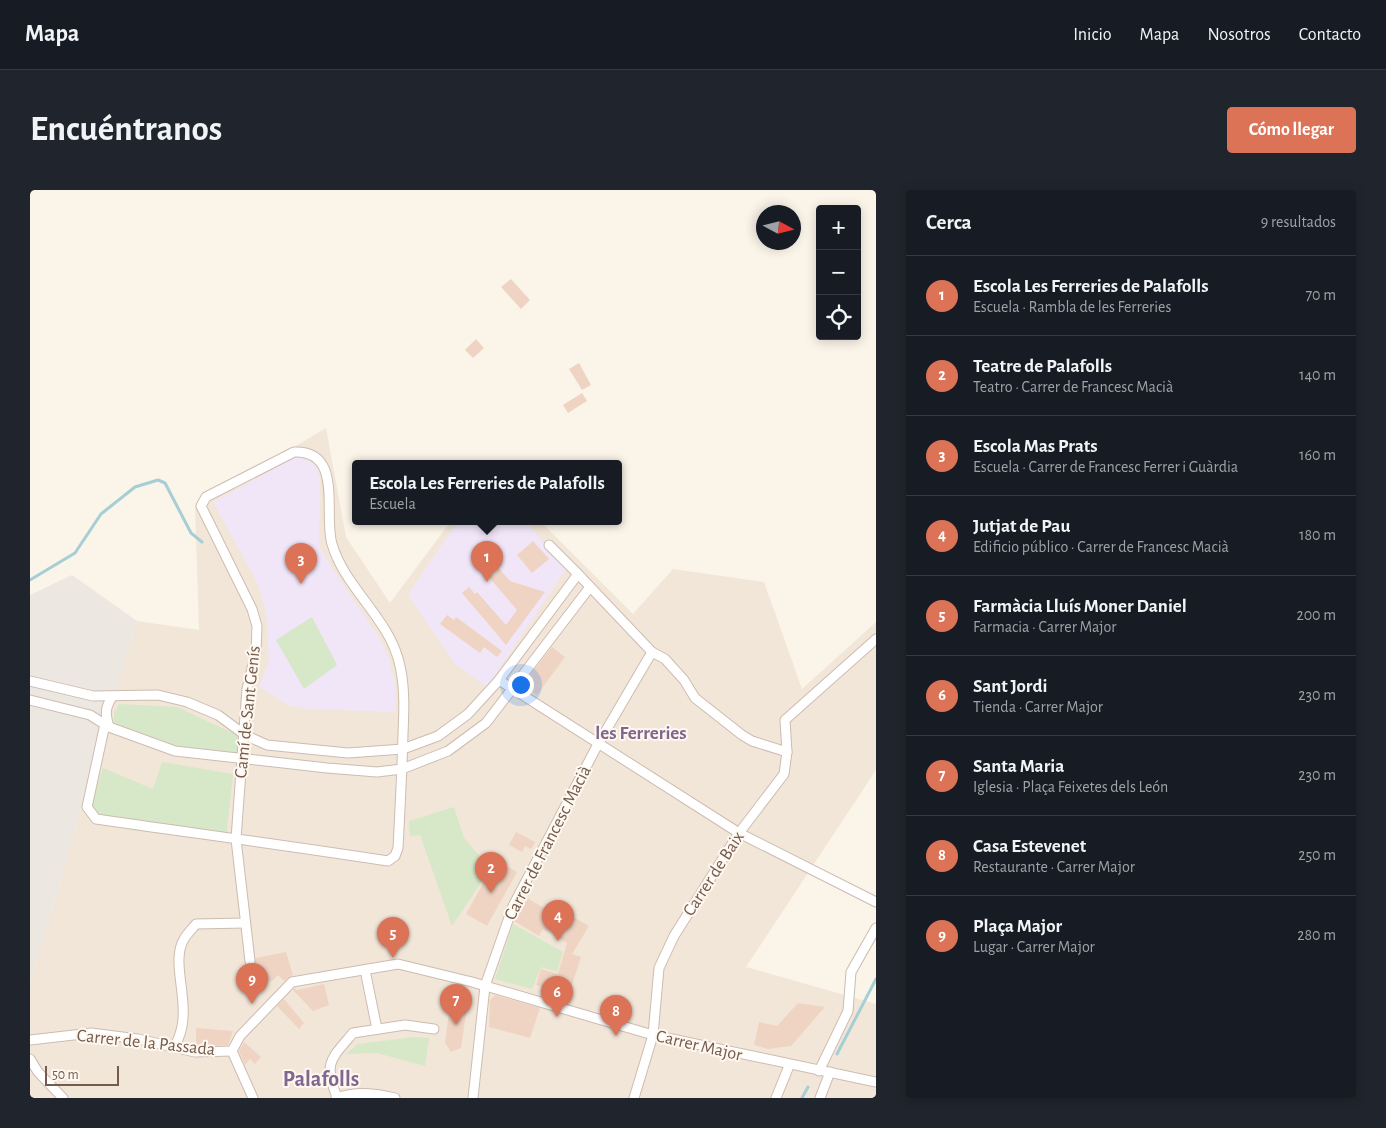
<!DOCTYPE html>
<html lang="es">
<meta charset="utf-8">
<style>
body{margin:0;font-family:"Alegreya Sans",sans-serif;background:#20242c;color:#f1f3f6}
.controls{position:absolute;right:15px;top:15px;display:grid;overflow:hidden;border-radius:5px;box-shadow:0 2px 12px #0003}
.controls button{width:45px;height:45px;display:grid;place-items:center;padding:0;border:0;border-bottom:1px solid #363941;background:#171b24;color:#f1f3f6;font:25px sans-serif}
.compass{position:absolute;left:726px;top:15px;width:45px;height:45px;border-radius:50%;background:#171b24;box-shadow:0 2px 12px #0003;rotate:97deg}
.scale{position:absolute;left:15px;bottom:12px;width:74px;box-sizing:border-box;padding-left:5px;border:2px solid #745b4e;border-top:0;font-size:14px;line-height:18px;white-space:nowrap;color:#745b4e;-webkit-text-stroke:4px #fef8f0;paint-order:stroke}
.you{position:absolute;left:490px;top:494px;width:18px;height:18px;margin:-12px;border:4px solid #fff;border-radius:50%;background:#1a73e8;box-shadow:0 0 0 8px #1a73e833}
.badge{display:grid;place-items:center;width:32px;height:32px;border-radius:50%;background:#dc7357;color:#fff;font-size:16px;font-weight:700}
.pin{position:absolute;translate:-50% -41px;filter:drop-shadow(0 1px 2px #0008)}
.pin::after{content:'';position:absolute;top:26px;width:18px;height:15px;background:inherit;clip-path:polygon(0 0,100% 0,50% 100%)}
.popup{position:absolute;left:322px;top:270px;width:270px;height:65px;box-sizing:border-box;display:grid;place-content:center;border-radius:5px;background:#171b24;filter:drop-shadow(0 1px 4px #0005);font-size:16px;white-space:nowrap;color:#9ea1a6}
.popup b{font-size:19px;color:#f1f3f6}
.popup::after{content:'';position:absolute;left:50%;top:100%;margin-left:-10px;border:10px solid transparent;border-top-color:#171b24}
.list{margin:0;padding:0;list-style:none}
h2{display:flex;justify-content:space-between;align-items:center;height:65px;margin:0;padding:0 20px;font-size:21px}
h2 small{font-size:16px;font-weight:400;color:#9ea1a6}
.list li{display:grid;grid-template-columns:32px 1fr auto;gap:15px;align-items:center;box-sizing:border-box;height:80px;padding:0 20px;border-top:1px solid #363941}
.list b{display:block;font-size:19px;white-space:nowrap}
.list p{margin:0;font-size:16px;white-space:nowrap;color:#9ea1a6}
.list em{font-size:16px;font-style:normal;color:#9ea1a6}
.icon{flex:none;width:28px;height:28px;fill:none;stroke:currentColor;stroke-width:2;stroke-linecap:round;stroke-linejoin:round}
.map{position:relative;flex:none;width:846px;height:908px;overflow:hidden;border-radius:5px}
header{display:flex;align-items:center;gap:30px;box-sizing:border-box;height:70px;padding:0 25px;background:#171b24;border-bottom:1px solid #363941}
header strong{font-size:24px}
nav{display:flex;gap:28px;margin-inline-start:auto;font-size:18px}
.intro{display:flex;align-items:center;justify-content:space-between;box-sizing:border-box;height:120px;padding:0 30px}
h1{margin:0;font-size:35px}
.button{padding:12px 22px;border-radius:5px;background:#dc7357;color:#fff;font-size:18px;font-weight:700}
main{display:flex;gap:30px;padding:0 30px}
aside{flex:1;background:#171b24;border-radius:5px;box-shadow:0 2px 12px #0003}
.map>svg:first-child{display:block}
.residential{fill:#f2e6d8}
.industrial{fill:#ede7e2}
.education{fill:#f1e6f8}
.green{fill:#d6e8c8}
.lines{fill:none;stroke-linecap:round;stroke-linejoin:round}
.stream{stroke:#a5ced5;stroke-width:3}
.building{fill:#efd4c3}
.street-casing{stroke:#cdbcb0;stroke-width:11}
.street{stroke:#fff;stroke-width:9}
.labels{text-anchor:middle;dominant-baseline:central;stroke-width:4;stroke-linejoin:round;paint-order:stroke}
.street-label{font-size:18px;fill:#745b4e;stroke:#fef8f0}
.neighbourhood-label{font-size:19px;font-weight:bold;fill:#816690;stroke:#fef8f0}
.district-label{font-size:22px;font-weight:bold;fill:#816690;stroke:#fef8f0}
</style>
<header>
<strong>Mapa</strong>
<nav><a>Inicio</a><a>Mapa</a><a>Nosotros</a><a>Contacto</a></nav>
</header>
<div class="intro"><h1>Encuéntranos</h1><a class="button">Cómo llegar</a></div>
<main>
<div class="map">
<svg width="846" height="908" viewBox="0 0 846 908">
<rect width="100%" height="100%" fill="#fbf4e9"/>
<!-- residential -->
<path class="residential" d="M296,238L316,347L360,413L421,331H510L603,424L643,379L734,392L772,499L846,432V580L716,777L846,814V908H0V794L107,431L169,440L165,316Z"/>
<!-- industrial -->
<path class="industrial" d="M42,385L107,431L0,794V405Z"/>
<!-- education -->
<g class="education">
<path d="M268,266L280,271L287,278L290,290L289,355L302,378L347,444L358,465L365,494L366,522L279,519L260,516L229,497L239,470L236,422L227,392L183,312Z"/>
<path d="M428,331H496L536,379L457,497L425,474L378,405Z"/>
</g>
<!-- green -->
<g class="green">
<path d="M282,427L307,475L274,499L246,450Z"/>
<path d="M89,514L147,517L211,547L208,563L148,556L84,533V523Z"/>
<path d="M132,572L203,584L196,649L101,640L60,619L73,578L123,599Z"/>
<path d="M424,617L434,648L451,668L458,682L422,736L390,645L380,646L379,631Z"/>
<path d="M483,734L533,762L527,782L511,777L502,799L465,789Z"/>
<path d="M384,847L399,848L395,876L347,863L316,864L328,854Z"/>
</g>
<g class="lines">
<!-- stream -->
<g class="stream">
<path d="M0,390L45,363L71,324L105,297L128,290L135,293L161,343L172,352"/>
<path d="M807,864L846,789"/>
<path d="M772,908L778,897"/>
</g>
</g>
<!-- building -->
<g class="building">
<path d="M481,89L500,110L491,119L471,97Z"/>
<path d="M446,149L454,158L443,168L435,160Z"/>
<path d="M549,173L561,195L552,200L539,179Z"/>
<path d="M552,203L557,211L538,223L533,215Z"/>
<path d="M503,351L519,369L502,383L487,365Z"/>
<path d="M459,371L463,376L465,374L480,391L515,402L476,455L432,403L439,397L445,404L447,402L476,435L487,420L451,378Z"/>
<path d="M417,425L424,430L426,427L472,461L467,467L454,457L450,463L410,434Z"/>
<path d="M522,457L535,467L507,505L498,498L497,489Z"/>
<path d="M486,642L505,652L501,659L495,656L492,662L479,655Z"/>
<path d="M466,670L487,682L457,736L436,724Z"/>
<path d="M497,708L528,726L531,720L559,736L542,764L551,767L536,813L520,808L523,800L506,795L511,779L528,784L537,753L513,739L509,746L484,731Z"/>
<path d="M256,762L263,785L254,791L248,785L242,791L225,794L223,776L226,768Z"/>
<path d="M294,794L299,815L283,821L263,800L265,798L267,800Z"/>
<path d="M465,805L510,818L500,848L459,837L460,810Z"/>
<path d="M254,809L274,833L269,839L247,816Z"/>
<path d="M768,813L795,817L761,856L738,859L724,855L729,832L747,836Z"/>
<path d="M420,814L437,817L431,858L421,862L415,853Z"/>
<path d="M166,838L203,841L198,855L166,856Z"/>
<path d="M214,852L231,867L225,874L220,869L215,875L209,861Z"/>
</g>
<g class="lines">
<!-- street casing -->
<g class="street-casing">
<g id="street">
<path d="M519,355L548,384"/>
<path d="M469,490L709,643L846,712"/>
<path d="M0,491L63,506L128,505L157,512L188,525L215,545L237,555L318,563L373,559L408,546L438,524L469,490L548,384L622,462L635,469L654,490L665,508L712,545L722,551L757,562"/>
<path d="M0,510L60,525L79,537L145,561L297,578L347,582L372,579L418,561L456,533L560,397"/>
<path d="M75,534L57,617L66,629C163,643 261,656 358,671L365,666L368,658C370,620 372,582 373,544C374,521 375,498 370,476C360,428 315,399 302,354C293,324 314,260 264,262L176,307L171,316L222,419L227,436L226,462L217,499L206,649L220,771"/>
<path d="M79,537C75,524 75,518 82,507"/>
<path d="M335,780L347,839"/>
<path d="M0,850L61,843L108,849L165,862L202,861"/>
<path d="M144,857C167,821 138,776 154,749C157,744 162,739 166,734L215,733"/>
<path d="M202,861L210,846L262,792L368,774L442,792L623,845L846,892"/>
<path d="M202,861L223,908"/>
<path d="M0,869L8,882L33,908"/>
<path d="M789,881L818,821L821,782L846,738"/>
<path d="M307,907C293,873 301,869 323,843L375,835L404,839"/>
<path d="M306,908C326,901 344,903 365,908"/>
<path d="M443,908L455,796L483,716L568,554L622,462"/>
<path d="M604,908L623,845L629,778L644,746L709,643L754,584L757,562L755,530L846,449"/>
<path d="M746,908L759,876"/>
<path d="M790,908L800,882"/>
</g>
</g>
<!-- street -->
<use href="#street" class="street"/>
</g>
<g class="labels">
<!-- street labels -->
<g class="street-label">
<text transform="translate(218 522) rotate(-84)">Camí de Sant Genís</text>
<text transform="translate(518 653) rotate(-63)">Carrer de Francesc Macià</text>
<text transform="translate(684 684) rotate(-57)">Carrer de Baix</text>
<text transform="translate(116 853) rotate(6)">Carrer de la Passada</text>
<text transform="translate(669 856) rotate(13)">Carrer Major</text>
</g>
<!-- neighbourhood labels -->
<g class="neighbourhood-label">
<text x="611" y="543">les Ferreries</text>
</g>
<!-- district labels -->
<g class="district-label">
<text x="291" y="889">Palafolls</text>
</g>
</g>
</svg>
<div class="controls">
<button>+</button>
<button>−</button>
<button><svg class="icon" aria-label="locate" viewBox="0 0 24 24"><circle cx="12" cy="12" r="6"/><path d="M12 2v4M12 18v4M2 12h4M18 12h4"/></svg></button>
</div>
<svg class="compass" viewBox="-18 -18 36 36"><path d="M0-13l5 13h-10z" fill="#e53935"/><path d="M0 13l5-13h-10z" fill="#9ea1a6"/></svg>
<div class="scale">50 m</div>
<div class="you"></div>
<div class="pin badge" style="left:457px;top:392px">1</div>
<div class="popup"><b>Escola Les Ferreries de Palafolls</b>Escuela</div>
<div class="pin badge" style="left:461px;top:703px">2</div>
<div class="pin badge" style="left:271px;top:394px">3</div>
<div class="pin badge" style="left:528px;top:751px">4</div>
<div class="pin badge" style="left:363px;top:768px">5</div>
<div class="pin badge" style="left:527px;top:827px">6</div>
<div class="pin badge" style="left:426px;top:835px">7</div>
<div class="pin badge" style="left:586px;top:846px">8</div>
<div class="pin badge" style="left:222px;top:814px">9</div>
</div>
<aside>
<h2>Cerca<small>9 resultados</small></h2>
<ul class="list">
<li><span class="badge">1</span><div><b>Escola Les Ferreries de Palafolls</b><p>Escuela · Rambla de les Ferreries</p></div><em>70 m</em></li>
<li><span class="badge">2</span><div><b>Teatre de Palafolls</b><p>Teatro · Carrer de Francesc Macià</p></div><em>140 m</em></li>
<li><span class="badge">3</span><div><b>Escola Mas Prats</b><p>Escuela · Carrer de Francesc Ferrer i Guàrdia</p></div><em>160 m</em></li>
<li><span class="badge">4</span><div><b>Jutjat de Pau</b><p>Edificio público · Carrer de Francesc Macià</p></div><em>180 m</em></li>
<li><span class="badge">5</span><div><b>Farmàcia Lluís Moner Daniel</b><p>Farmacia · Carrer Major</p></div><em>200 m</em></li>
<li><span class="badge">6</span><div><b>Sant Jordi</b><p>Tienda · Carrer Major</p></div><em>230 m</em></li>
<li><span class="badge">7</span><div><b>Santa Maria</b><p>Iglesia · Plaça Feixetes dels León</p></div><em>230 m</em></li>
<li><span class="badge">8</span><div><b>Casa Estevenet</b><p>Restaurante · Carrer Major</p></div><em>250 m</em></li>
<li><span class="badge">9</span><div><b>Plaça Major</b><p>Lugar · Carrer Major</p></div><em>280 m</em></li>
</ul>
</aside>
</main>
